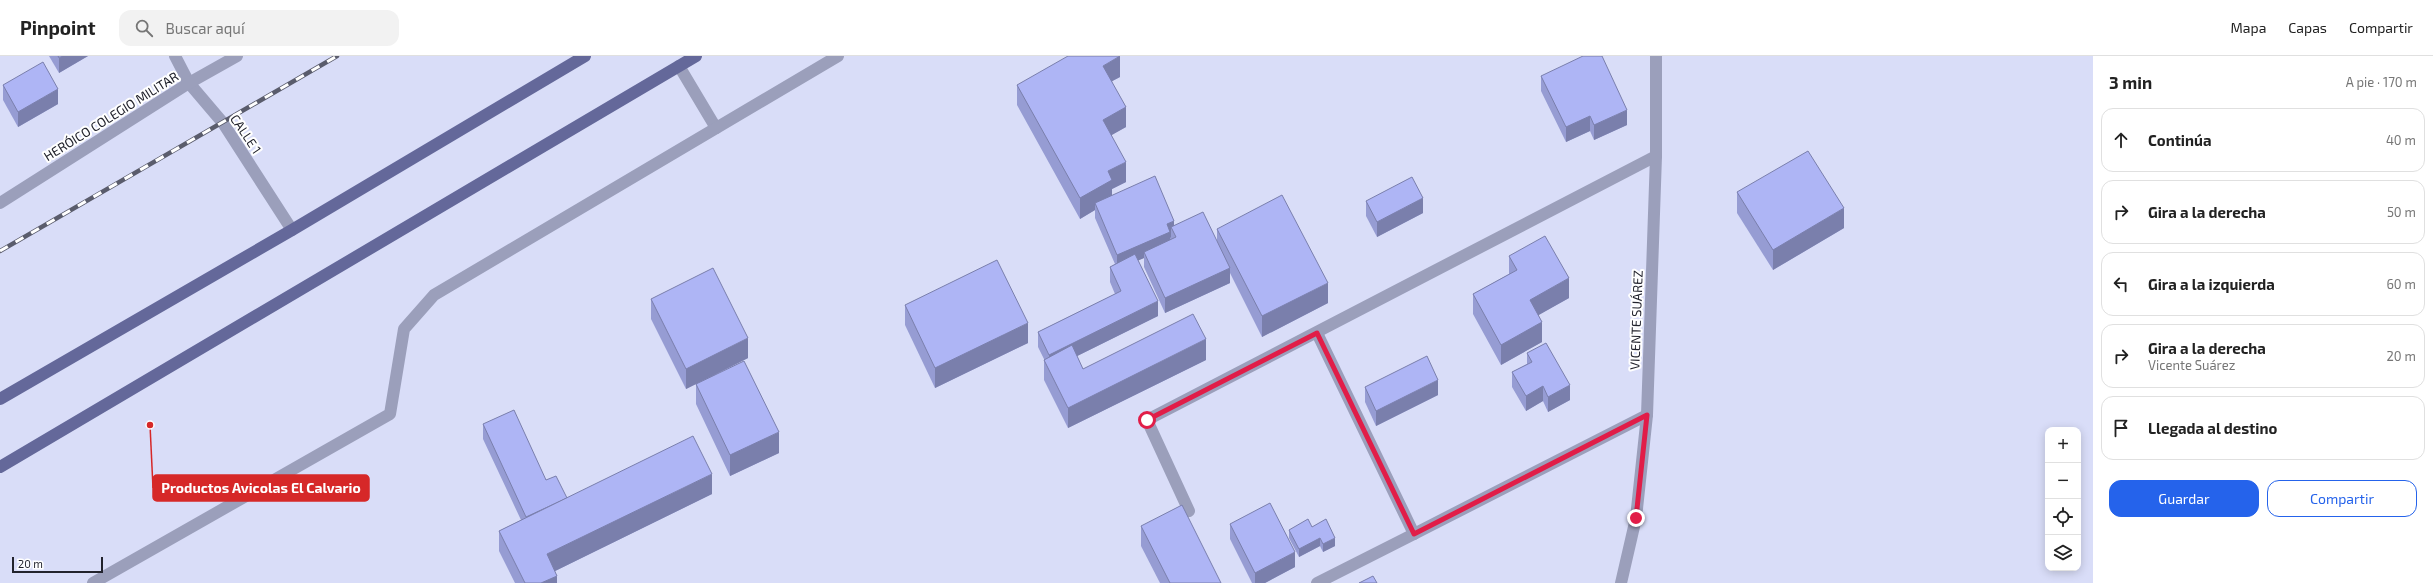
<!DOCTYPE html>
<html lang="es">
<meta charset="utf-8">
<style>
body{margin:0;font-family:"Exo 2",sans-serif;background:#f2f2f2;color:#222}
.controls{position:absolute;right:12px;bottom:12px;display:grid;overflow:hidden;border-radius:8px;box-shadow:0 2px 10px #0003}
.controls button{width:36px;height:36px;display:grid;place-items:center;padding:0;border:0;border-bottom:1px solid #e0e0e0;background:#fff;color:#222;font:20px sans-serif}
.scale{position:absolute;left:12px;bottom:10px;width:91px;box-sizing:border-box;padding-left:4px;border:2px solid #22232d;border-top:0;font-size:11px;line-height:14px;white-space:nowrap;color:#22232d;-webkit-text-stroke:3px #fff;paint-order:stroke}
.stop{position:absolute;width:12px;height:12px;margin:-9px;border:3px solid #e11d48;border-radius:50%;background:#fff}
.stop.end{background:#e11d48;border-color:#fff;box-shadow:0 1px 4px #0008}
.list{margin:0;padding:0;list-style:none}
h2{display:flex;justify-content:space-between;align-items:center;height:52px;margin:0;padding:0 16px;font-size:17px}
h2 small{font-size:13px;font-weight:400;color:#767676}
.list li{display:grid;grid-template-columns:26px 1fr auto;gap:12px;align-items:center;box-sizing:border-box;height:64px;margin:0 8px 8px;padding:0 8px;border:1px solid #e0e0e0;border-radius:12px}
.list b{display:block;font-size:15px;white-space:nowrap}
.list p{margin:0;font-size:13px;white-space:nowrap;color:#767676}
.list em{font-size:13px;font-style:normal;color:#767676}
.actions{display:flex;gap:8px;padding:12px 16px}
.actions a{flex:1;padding:9px 0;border:1px solid #2563eb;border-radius:12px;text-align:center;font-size:14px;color:#2563eb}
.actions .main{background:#2563eb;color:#fff}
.icon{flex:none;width:22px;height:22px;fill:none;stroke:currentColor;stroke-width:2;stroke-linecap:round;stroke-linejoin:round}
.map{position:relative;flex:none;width:2093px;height:527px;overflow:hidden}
header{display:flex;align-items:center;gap:24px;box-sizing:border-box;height:56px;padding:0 20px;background:#fff;border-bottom:1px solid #e0e0e0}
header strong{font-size:19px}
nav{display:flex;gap:22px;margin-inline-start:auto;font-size:14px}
.search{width:280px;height:36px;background:#f2f2f2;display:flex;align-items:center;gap:10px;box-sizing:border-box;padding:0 14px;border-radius:12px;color:#767676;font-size:15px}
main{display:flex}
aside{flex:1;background:#fff}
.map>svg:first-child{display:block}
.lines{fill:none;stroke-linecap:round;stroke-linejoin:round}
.street{stroke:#9b9fbb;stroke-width:12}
.primary{stroke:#64689a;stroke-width:12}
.rail-casing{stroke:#5a5c6c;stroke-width:4.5}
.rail{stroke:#fff;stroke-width:3;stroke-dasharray:9;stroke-linecap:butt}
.wall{fill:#969cd3}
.shaded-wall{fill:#7a7fac}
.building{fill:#aeb5f5;stroke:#7a7fac}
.route{stroke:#e11d48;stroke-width:5}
.labels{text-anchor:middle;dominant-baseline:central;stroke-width:4;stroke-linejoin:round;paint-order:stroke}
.street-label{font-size:13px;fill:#22232d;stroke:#fff}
.leader{fill:none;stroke:#d62828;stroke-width:1.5}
.callout-dot{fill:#d62828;stroke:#fff;stroke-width:1.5}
.callout{fill:#d62828;stroke:#d62828;stroke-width:1.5}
.callout-label{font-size:14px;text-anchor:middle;font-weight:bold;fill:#fff}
</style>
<header>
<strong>Pinpoint</strong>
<div class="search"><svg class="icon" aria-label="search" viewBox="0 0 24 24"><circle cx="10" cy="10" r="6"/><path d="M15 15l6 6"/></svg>Buscar aquí</div>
<nav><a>Mapa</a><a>Capas</a><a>Compartir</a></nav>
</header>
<main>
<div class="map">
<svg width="2093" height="527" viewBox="0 0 2093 527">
<rect width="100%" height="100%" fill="#d9ddf8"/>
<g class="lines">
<!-- street -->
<g class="street">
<path d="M175,0L189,27L223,67L292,174"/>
<path d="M679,10L716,72"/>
<path d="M0,147L189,27L237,0"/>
<path d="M1317,277L1414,478L1647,359"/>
<path d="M1189,455L1147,364L1656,100"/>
<path d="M93,527L390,358L404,273L434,239L838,0"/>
<path d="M1317,527L1414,478"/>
<path d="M1621,527L1636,462L1647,359L1656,100V0"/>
</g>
<!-- primary -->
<g class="primary">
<path d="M0,343L292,174L585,0"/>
<path d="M0,411L696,0"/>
</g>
<!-- rail casing -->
<g class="rail-casing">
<path id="rail" d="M0,195L337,0"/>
</g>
<!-- rail -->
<use href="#rail" class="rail"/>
</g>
<!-- wall -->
<g class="wall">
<path d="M49,0H88L59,17Z"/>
<path d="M1541,20L1627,69L1594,84L1590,75L1566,86L1541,35Z"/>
<path d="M1120,21L1112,25L1126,71L1111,79L1126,126L1112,133V139L1174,169L1217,186V173L1328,247L1262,281L1230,217V227L1165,257L1144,211V202L1138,204L1158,260L1077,300L1083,313L1206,304L1068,372L1044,324V303L1038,291V276L1115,238L1110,226V211L1115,208L1095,162V154L1080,163L1017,49V29Z"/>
<path d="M3,29L58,48L18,71L3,44Z"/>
<path d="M1737,136L1844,172L1773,214L1737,157Z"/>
<path d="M1366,145L1423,157L1377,181L1366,160Z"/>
<path d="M1509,200L1569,242L1538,259L1542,286L1501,309L1473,258V238L1509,218Z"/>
<path d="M651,243L748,302L715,319L779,397L730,420L696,348V328L686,333L651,263Z"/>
<path d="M905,249L1028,287L935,332L905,269Z"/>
<path d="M1527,297L1570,344L1548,356L1543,345L1526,355L1512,331V316L1527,308Z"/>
<path d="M1365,331L1438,339L1376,370L1365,346Z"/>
<path d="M483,368L567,442L712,438L555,515L557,527H515L499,495V475L521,464L483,383Z"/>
<path d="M1230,468L1295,511L1265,527H1252L1230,483Z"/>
<path d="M1141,470L1221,527H1160L1141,490Z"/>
<path d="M1312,471L1335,490L1323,496L1320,490L1299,501L1289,482V474Z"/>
</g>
<!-- shaded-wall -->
<g class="shaded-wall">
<path d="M63,0H88L59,17V2Z"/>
<path d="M1120,0V21L1103,30V10Z"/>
<path d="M58,33V48L18,71V56Z"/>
<path d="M1126,51V71L1103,84V64Z"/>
<path d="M1627,54V69L1594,84V69Z"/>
<path d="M1590,60V75L1566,86V71Z"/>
<path d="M1126,106V126L1112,133V144L1095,147V154L1080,163V142L1108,115Z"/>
<path d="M1423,142V157L1377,181V166Z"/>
<path d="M1844,152V172L1773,214V194Z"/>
<path d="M1174,165V177L1171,171V181L1170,182V191L1144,196V202L1117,214V199L1167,168Z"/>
<path d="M1230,212V227L1165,257V242Z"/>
<path d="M1569,222V242L1530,264V244Z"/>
<path d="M1328,227V247L1262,281V260Z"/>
<path d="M1158,245V260L1049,314V299Z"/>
<path d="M1542,266V286L1501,309V289Z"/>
<path d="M1028,267V287L935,332V312Z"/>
<path d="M748,282V302L686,333V313Z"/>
<path d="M1206,283V304L1068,372V352Z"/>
<path d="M1438,324V339L1376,370V355Z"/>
<path d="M1570,329V344L1548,356V341Z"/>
<path d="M1543,330V345L1526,355V340Z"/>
<path d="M779,376V397L730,420V399Z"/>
<path d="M712,418V438L547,519V498Z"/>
<path d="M1320,482V490L1299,501V493Z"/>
<path d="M1335,482V490L1323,496V488Z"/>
<path d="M1295,496V511L1265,527H1255V517Z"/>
<path d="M557,520V527H541Z"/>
</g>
<!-- building -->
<g class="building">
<path d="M58,0H63L59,2Z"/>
<path d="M1068,0H1120L1103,10L1126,51L1103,64L1126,106L1108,115L1112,124L1080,142L1017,29Z"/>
<path d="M1583,0H1602L1627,54L1594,69L1590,60L1566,71L1541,20Z"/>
<path d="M43,6L58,33L18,56L3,29Z"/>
<path d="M1808,95L1844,152L1773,194L1737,136Z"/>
<path d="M1155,120L1174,165L1167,168L1170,176L1117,199L1095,147Z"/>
<path d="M1412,121L1423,142L1377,166L1366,145Z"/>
<path d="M1282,139L1328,227L1262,260L1217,173Z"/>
<path d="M1203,156L1230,212L1165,242L1144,196L1176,181L1171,171Z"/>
<path d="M1545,180L1569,222L1530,244L1542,266L1501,289L1473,238L1517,214L1509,200Z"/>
<path d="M1135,198L1158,245L1049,299L1038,276L1121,235L1110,211Z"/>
<path d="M997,204L1028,267L935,312L905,249Z"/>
<path d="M713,212L748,282L686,313L651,243Z"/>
<path d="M1193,258L1206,283L1068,352L1044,304L1072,289L1083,313Z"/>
<path d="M1546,287L1570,329L1548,341L1543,330L1526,340L1512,316L1532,306L1527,297Z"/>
<path d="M1427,300L1438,324L1376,355L1365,331Z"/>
<path d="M744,305L779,376L730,399L696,328Z"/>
<path d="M514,354L546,424L556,420L567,442L526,461L483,368Z"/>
<path d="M693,380L712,418L547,498L557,520L541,527H525L499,475Z"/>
<path d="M1270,447L1295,496L1255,517L1230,468Z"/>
<path d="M1182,449L1221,527H1170L1141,470Z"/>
<path d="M1308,463L1312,471L1326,463L1335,482L1323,488L1320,482L1299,493L1289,474Z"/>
<path d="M1373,520L1377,527H1359Z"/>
</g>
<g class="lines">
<!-- route -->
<path class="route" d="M1147,364L1317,277L1414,478L1647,359L1636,462"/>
</g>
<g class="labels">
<!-- street labels -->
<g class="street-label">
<text transform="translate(111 60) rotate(-32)">HERÓICO COLEGIO MILITAR</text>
<text transform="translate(246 78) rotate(56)">CALLE 1</text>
<text transform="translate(1636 264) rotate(-88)">VICENTE SUÁREZ</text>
</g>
</g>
<!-- callouts -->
<path class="leader" d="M150 369L153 432"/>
<circle class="callout-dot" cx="150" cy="369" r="4"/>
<rect class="callout" x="153" y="419" width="216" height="26" rx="4"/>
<g class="callout-label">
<text x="261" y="437">Productos Avicolas El Calvario</text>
</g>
</svg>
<div class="controls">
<button>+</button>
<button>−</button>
<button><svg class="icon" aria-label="locate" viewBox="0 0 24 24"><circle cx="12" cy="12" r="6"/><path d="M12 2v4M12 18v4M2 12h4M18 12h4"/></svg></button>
<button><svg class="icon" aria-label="layers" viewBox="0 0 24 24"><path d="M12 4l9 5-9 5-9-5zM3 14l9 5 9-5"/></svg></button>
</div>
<div class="scale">20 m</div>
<div class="stop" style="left:1147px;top:364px"></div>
<div class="stop end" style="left:1636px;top:462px"></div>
</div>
<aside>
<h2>3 min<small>A pie · 170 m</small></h2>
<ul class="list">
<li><svg class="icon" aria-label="ahead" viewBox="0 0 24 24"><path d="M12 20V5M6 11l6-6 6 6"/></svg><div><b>Continúa</b></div><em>40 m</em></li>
<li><svg class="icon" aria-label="right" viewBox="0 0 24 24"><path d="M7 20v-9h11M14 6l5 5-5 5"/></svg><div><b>Gira a la derecha</b></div><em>50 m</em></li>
<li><svg class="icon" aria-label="left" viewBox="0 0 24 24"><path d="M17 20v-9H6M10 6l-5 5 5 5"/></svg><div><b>Gira a la izquierda</b></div><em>60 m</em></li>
<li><svg class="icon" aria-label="right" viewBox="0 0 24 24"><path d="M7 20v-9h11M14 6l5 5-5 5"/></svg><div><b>Gira a la derecha</b><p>Vicente Suárez</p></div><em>20 m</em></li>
<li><svg class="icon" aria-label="arrive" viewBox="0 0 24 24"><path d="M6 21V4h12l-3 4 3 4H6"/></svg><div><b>Llegada al destino</b></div></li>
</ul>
<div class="actions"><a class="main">Guardar</a><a>Compartir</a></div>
</aside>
</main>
